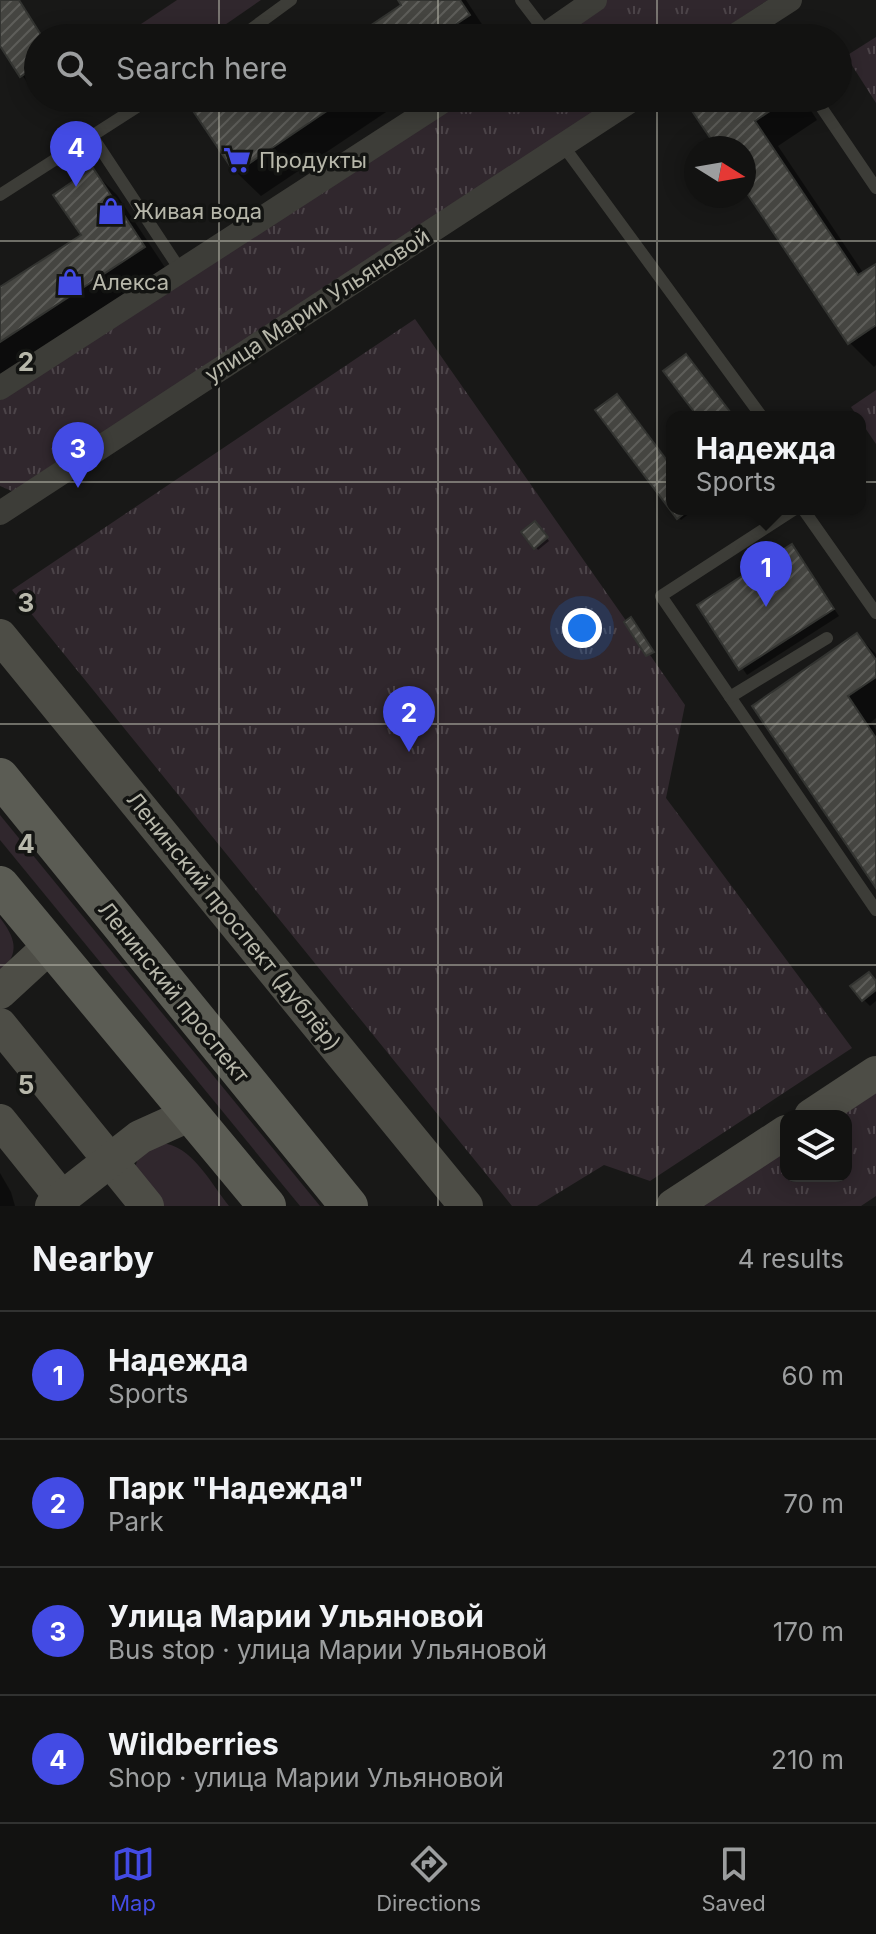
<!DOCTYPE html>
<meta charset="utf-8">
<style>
body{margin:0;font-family:Inter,sans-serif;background:#1b1b1a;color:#f1f3f6}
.controls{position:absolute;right:24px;bottom:24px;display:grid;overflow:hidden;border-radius:16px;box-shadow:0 4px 20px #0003}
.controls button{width:72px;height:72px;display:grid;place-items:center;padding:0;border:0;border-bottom:2px solid #313231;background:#121211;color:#f1f3f6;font:40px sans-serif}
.compass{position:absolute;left:684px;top:136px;width:72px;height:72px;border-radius:50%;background:#121211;box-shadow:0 4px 20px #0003;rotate:101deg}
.you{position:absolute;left:582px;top:628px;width:28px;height:28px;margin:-20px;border:6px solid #fff;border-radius:50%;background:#1a73e8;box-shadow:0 0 0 12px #1a73e833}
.badge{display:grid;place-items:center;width:52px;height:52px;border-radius:50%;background:#434be4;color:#fff;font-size:26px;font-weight:700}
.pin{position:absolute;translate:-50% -66px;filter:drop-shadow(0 2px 4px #0008)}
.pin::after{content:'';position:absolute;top:42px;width:28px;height:24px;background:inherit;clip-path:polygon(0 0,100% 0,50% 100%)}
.popup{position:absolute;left:666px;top:411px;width:200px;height:104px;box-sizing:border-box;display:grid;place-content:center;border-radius:16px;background:#121211;filter:drop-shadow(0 2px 6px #0005);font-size:26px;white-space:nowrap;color:#9c9e9f}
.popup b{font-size:30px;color:#f1f3f6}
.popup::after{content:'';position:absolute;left:50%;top:100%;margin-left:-16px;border:16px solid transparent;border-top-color:#121211}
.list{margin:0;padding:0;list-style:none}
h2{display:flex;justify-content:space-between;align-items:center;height:104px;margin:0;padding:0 32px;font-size:34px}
h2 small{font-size:26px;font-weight:400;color:#9c9e9f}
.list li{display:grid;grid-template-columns:52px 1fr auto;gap:24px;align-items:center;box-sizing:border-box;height:128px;padding:0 32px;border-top:2px solid #313231}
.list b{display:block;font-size:30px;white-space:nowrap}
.list p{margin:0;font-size:26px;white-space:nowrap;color:#9c9e9f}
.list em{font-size:26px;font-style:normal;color:#9c9e9f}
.icon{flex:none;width:44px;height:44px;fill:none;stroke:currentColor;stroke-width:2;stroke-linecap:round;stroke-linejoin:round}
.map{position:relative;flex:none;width:876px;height:1206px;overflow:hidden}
.search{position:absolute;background:#121211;box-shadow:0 4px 20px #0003;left:24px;right:24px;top:24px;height:88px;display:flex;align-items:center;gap:20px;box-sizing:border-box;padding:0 28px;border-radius:44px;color:#9c9e9f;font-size:30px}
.sheet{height:616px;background:#121211}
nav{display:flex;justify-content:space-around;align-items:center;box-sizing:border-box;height:112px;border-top:2px solid #313231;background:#121211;font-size:22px;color:#9c9e9f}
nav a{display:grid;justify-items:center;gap:4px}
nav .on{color:#434be4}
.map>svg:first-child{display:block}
.grass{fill:#30272d}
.park{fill:url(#park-tufts)}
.shadow{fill:#0007}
.building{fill:url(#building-hatch);stroke:#333431;stroke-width:2}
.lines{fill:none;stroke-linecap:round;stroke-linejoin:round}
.lane{stroke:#3d3d38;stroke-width:12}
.street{stroke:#3d3d38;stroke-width:24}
.secondary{stroke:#4d4d46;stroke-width:34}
.primary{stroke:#5b5c54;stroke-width:38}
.grid{fill:none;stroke:#b7b7aa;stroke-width:2;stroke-opacity:0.55}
.labels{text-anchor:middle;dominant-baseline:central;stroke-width:7;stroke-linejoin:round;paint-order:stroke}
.poi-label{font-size:22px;fill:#b7b7aa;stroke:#131412;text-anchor:start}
.street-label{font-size:22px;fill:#b7b7aa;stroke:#131412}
.grid-label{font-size:26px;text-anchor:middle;font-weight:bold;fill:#b7b7aa;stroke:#131412;stroke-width:7;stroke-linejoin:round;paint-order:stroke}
</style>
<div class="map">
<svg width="876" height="1206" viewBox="0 0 876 1206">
<defs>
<pattern id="park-tufts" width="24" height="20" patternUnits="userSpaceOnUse" patternTransform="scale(2)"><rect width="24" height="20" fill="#30272d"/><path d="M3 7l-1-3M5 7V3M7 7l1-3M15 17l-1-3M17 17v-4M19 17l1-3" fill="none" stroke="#4c4449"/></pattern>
<pattern id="building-hatch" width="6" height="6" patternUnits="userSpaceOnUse" patternTransform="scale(2)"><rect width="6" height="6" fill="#454541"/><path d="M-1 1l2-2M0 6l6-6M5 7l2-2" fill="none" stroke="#5e5e5a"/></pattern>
</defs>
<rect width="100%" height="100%" fill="#181817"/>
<!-- grass -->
<g class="grass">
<path d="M177,0H261L206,38H142L135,28Z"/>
<path d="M0,815L320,1206H300L0,840Z"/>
<path d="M0,918C15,937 21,954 0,971Z"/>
<path d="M161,1143C191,1144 212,1185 229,1206H159L135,1169C138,1153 146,1147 161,1143Z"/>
</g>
<!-- park -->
<g class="park">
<path d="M598,0H768L710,38H540Z"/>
<path d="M876,37V103L846,56Z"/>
<path d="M450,98H620L21,495L0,486V396Z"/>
<path d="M415,319L685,705L666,798L852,1048L650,1181L604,1165L537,1206H512L12,590Z"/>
<path d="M876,390V444L851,407Z"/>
<path d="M876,1084V1196L861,1206H691L786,1143V1176H846V1116H827Z"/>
</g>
<!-- shadow -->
<g class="shadow">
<path d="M0,0H19L43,38H38V75L27,82L0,42Z"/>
<path d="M400,0H466L491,38H355L404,5Z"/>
<path d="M189,98H245L252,108L266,98H407L261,196L236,172L188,99Z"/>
<path d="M709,98H803L817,120L778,146L864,274L876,266V365L874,367L849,342L744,185V148H719Z"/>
<path d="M93,171L117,195L168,272L0,383V289L83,235Z"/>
<path d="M672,509H695L681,520Z"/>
<path d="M535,523L549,541L538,550L524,532Z"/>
<path d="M792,546L839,616L747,675L700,606Z"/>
<path d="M857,635L876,654V718L871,722L876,730V885L754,706Z"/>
<path d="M876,982V1001L870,1006L863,999Z"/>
<path d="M0,1173L11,1192L15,1206H0Z"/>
</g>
<!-- building -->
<g class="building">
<path d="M0,0H19L43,38H38V65L20,77L0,46Z"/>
<path d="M398,0H460L470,15L435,38H352L401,5Z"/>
<path d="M239,98L247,109L262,98H346L235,173L185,99Z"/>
<path d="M705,98H789L755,121L858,275L876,264V325L848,344L744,189V148H717L690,108Z"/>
<path d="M93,168L145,247L0,342V287L81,235L53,195Z"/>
<path d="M686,354L734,417H698L663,371Z"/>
<path d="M617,394L672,467V509H690L677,519L595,410Z"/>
<path d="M535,521L548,537L534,549L521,532Z"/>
<path d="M792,544L834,609L739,670L697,605Z"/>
<path d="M631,617L654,652L646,656L624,622Z"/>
<path d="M857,633L876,660V677L848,696L876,738V888L752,706Z"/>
<path d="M869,972L876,981V990L862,1001L850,986Z"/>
</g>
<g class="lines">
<!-- lane -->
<g class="lane">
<path d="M521,0L547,34"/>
<path d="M762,19L775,38"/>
<path d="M239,38L291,0"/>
<path d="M815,98L876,188"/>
<path d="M92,136L181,271"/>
<path d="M562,144L762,417"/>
<path d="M0,195L151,98"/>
<path d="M795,509L661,596L876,910"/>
<path d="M803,509L876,613"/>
<path d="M730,697L827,638"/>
</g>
<!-- street -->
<g class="street">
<path d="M540,38L595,0"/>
<path d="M731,38L790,0"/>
<path d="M0,388L448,98"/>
<path d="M0,513L635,98"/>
</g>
<!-- secondary -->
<g class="secondary">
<path d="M0,636L466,1206"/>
<path d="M0,992L50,946"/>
<path d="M0,1025L147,1206"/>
<path d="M811,1116L876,1073"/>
<path d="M0,1121L62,1198"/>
<path d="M52,1206L140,1137L191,1114"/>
<path d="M673,1206L786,1132"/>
</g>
<!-- primary -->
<g class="primary">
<path d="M0,777L349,1206"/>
<path d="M0,885L267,1206"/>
</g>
</g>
<!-- grid -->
<path class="grid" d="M219,0V38M438,0V38M657,0V38M219,98V1206M438,98V1206M657,98V1206M0,241H876M0,482H876M0,724H876M0,965H876"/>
<!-- icons -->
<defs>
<g id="supermarket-bare" transform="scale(2.16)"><path d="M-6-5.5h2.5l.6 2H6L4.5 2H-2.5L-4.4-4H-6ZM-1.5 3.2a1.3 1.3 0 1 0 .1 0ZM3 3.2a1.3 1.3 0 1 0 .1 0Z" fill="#434be4" stroke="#131412" stroke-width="2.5" paint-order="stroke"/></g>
<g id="shop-bare" transform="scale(2.16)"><path d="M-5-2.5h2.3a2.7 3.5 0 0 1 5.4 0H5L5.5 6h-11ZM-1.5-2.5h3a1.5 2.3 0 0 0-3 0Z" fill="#434be4" stroke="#131412" stroke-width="2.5" paint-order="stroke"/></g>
</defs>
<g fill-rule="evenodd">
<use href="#supermarket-bare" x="237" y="160"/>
<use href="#shop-bare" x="111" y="211"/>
<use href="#shop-bare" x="70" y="282"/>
</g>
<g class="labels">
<!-- poi labels -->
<g class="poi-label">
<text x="259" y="160">Продукты</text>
<text x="133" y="211">Живая вода</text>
<text x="92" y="282">Алекса</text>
</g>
<!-- street labels -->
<g class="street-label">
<text transform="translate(317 305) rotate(-33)">улица Марии Ульяновой</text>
<text transform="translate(234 921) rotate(51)">Ленинский проспект (дублёр)</text>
<text transform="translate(174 992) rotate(51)">Ленинский проспект</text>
</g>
</g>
<g class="grid-label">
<text x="26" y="371">2</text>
<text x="26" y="612">3</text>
<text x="26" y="853">4</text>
<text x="26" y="1094">5</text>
</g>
</svg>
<div class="controls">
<button><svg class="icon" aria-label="layers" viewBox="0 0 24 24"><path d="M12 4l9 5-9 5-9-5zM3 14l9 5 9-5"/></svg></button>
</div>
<svg class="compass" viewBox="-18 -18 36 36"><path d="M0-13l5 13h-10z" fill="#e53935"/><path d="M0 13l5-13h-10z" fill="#9c9e9f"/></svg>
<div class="you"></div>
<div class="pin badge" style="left:766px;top:607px">1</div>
<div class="popup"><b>Надежда</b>Sports</div>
<div class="pin badge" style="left:409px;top:752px">2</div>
<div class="pin badge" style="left:78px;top:488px">3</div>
<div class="pin badge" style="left:76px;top:187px">4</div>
<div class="search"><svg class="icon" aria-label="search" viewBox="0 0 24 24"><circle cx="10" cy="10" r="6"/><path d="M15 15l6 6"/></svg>Search here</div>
</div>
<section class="sheet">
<h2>Nearby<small>4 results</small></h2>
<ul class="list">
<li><span class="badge">1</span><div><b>Надежда</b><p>Sports</p></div><em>60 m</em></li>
<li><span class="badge">2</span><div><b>Парк &quot;Надежда&quot;</b><p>Park</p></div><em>70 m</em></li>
<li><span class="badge">3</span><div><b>Улица Марии Ульяновой</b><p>Bus stop · улица Марии Ульяновой</p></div><em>170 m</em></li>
<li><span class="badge">4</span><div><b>Wildberries</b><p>Shop · улица Марии Ульяновой</p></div><em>210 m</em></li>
</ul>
</section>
<nav>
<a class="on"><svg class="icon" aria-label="map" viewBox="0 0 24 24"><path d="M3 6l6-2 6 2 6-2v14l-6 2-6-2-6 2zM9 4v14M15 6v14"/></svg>Map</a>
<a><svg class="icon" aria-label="directions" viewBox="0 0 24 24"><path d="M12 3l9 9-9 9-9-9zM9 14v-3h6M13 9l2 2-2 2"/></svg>Directions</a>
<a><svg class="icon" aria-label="saved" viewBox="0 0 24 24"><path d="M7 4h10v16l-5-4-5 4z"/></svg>Saved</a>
</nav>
